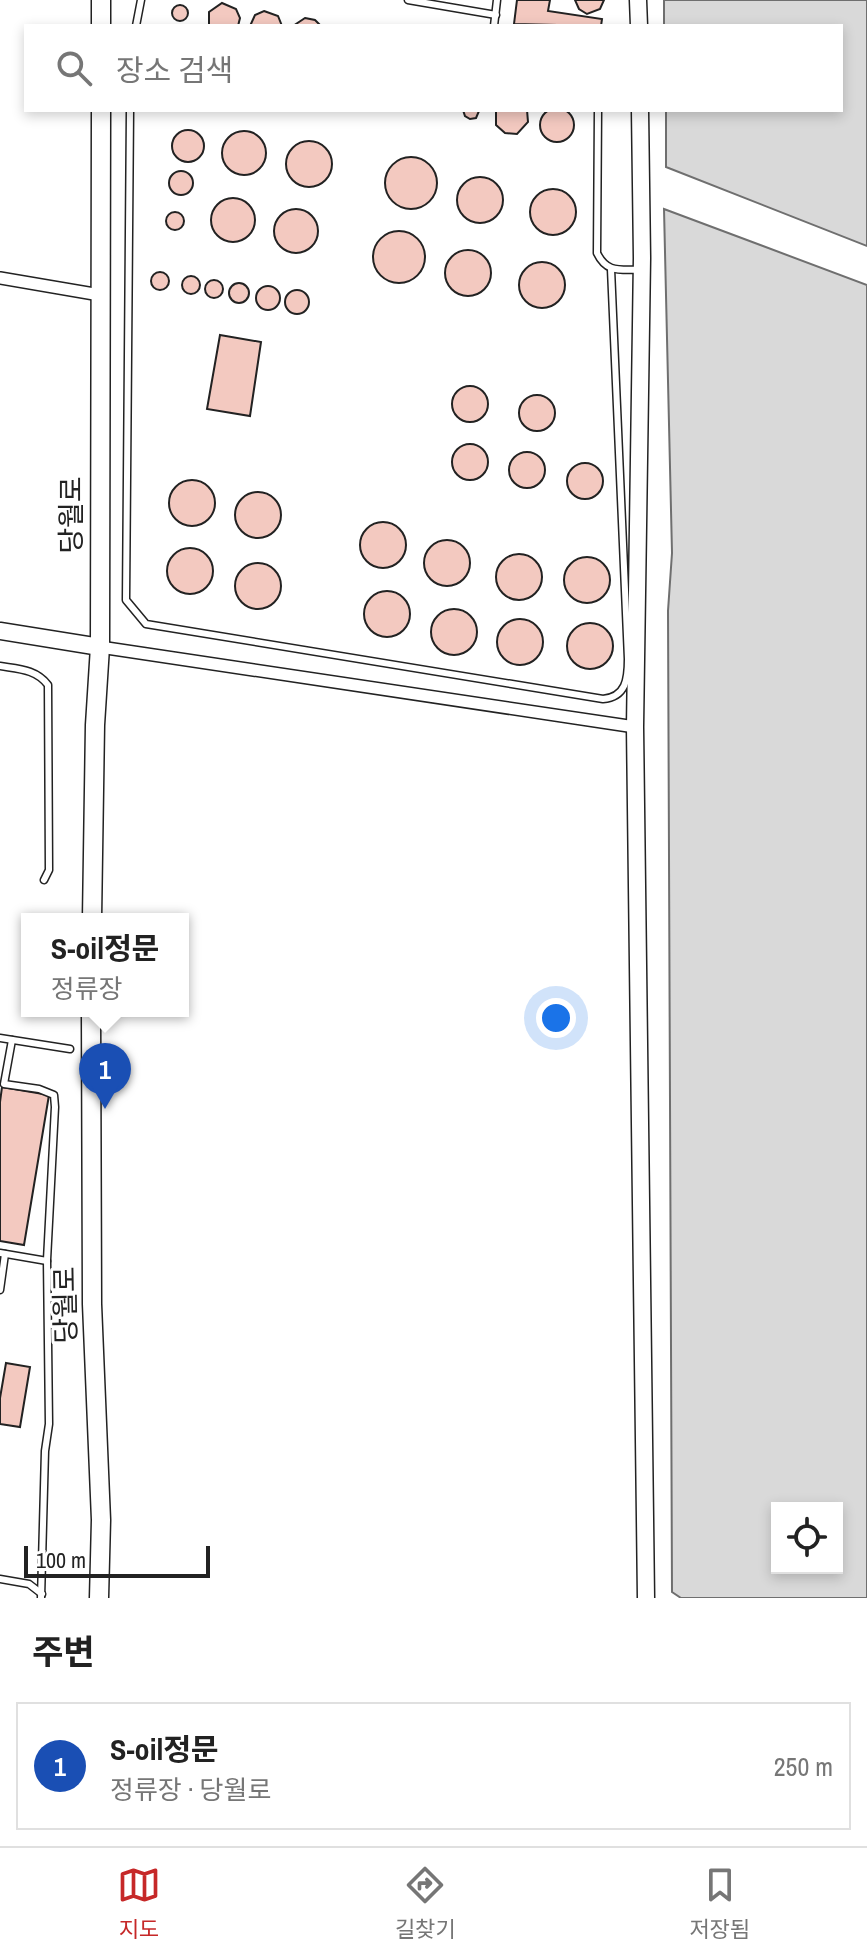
<!DOCTYPE html>
<html lang="ko">
<meta charset="utf-8">
<style>
body{margin:0;font-family:"Archivo Narrow","Noto Sans KR",sans-serif;background:#f2f2f2;color:#222}
.controls{position:absolute;right:24px;bottom:24px;display:grid;overflow:hidden;border-radius:0px;box-shadow:0 4px 12px #0003}
.controls button{width:72px;height:72px;display:grid;place-items:center;padding:0;border:0;border-bottom:2px solid #e0e0e0;background:#fff;color:#222;font:40px sans-serif}
.scale{position:absolute;left:24px;bottom:20px;width:186px;box-sizing:border-box;padding-left:8px;border:4px solid #222;border-top:0;font-size:22px;line-height:28px;white-space:nowrap;color:#222;-webkit-text-stroke:6px #fff;paint-order:stroke}
.you{position:absolute;left:556px;top:1018px;width:28px;height:28px;margin:-20px;border:6px solid #fff;border-radius:50%;background:#1a73e8;box-shadow:0 0 0 12px #1a73e833}
.badge{display:grid;place-items:center;width:52px;height:52px;border-radius:50%;background:#c62828;color:#fff;font-size:26px;font-weight:700}
.pin{position:absolute;translate:-50% -66px;filter:drop-shadow(0 2px 4px #0008)}
.pin::after{content:'';position:absolute;top:42px;width:28px;height:24px;background:inherit;clip-path:polygon(0 0,100% 0,50% 100%)}
.popup{position:absolute;left:21px;top:913px;width:168px;height:104px;box-sizing:border-box;display:grid;place-content:center;border-radius:0px;background:#fff;filter:drop-shadow(0 2px 6px #0005);font-size:26px;white-space:nowrap;color:#767676}
.popup b{font-size:30px;color:#222}
.popup::after{content:'';position:absolute;left:50%;top:100%;margin-left:-16px;border:16px solid transparent;border-top-color:#fff}
.list{margin:0;padding:0;list-style:none}
h2{display:flex;justify-content:space-between;align-items:center;height:104px;margin:0;padding:0 32px;font-size:34px}
h2 small{font-size:26px;font-weight:400;color:#767676}
.list li{display:grid;grid-template-columns:52px 1fr auto;gap:24px;align-items:center;box-sizing:border-box;height:128px;margin:0 16px 16px;padding:0 16px;border:2px solid #e0e0e0;border-radius:0px}
.list b{display:block;font-size:30px;white-space:nowrap}
.list p{margin:0;font-size:26px;white-space:nowrap;color:#767676}
.list em{font-size:26px;font-style:normal;color:#767676}
.icon{flex:none;width:44px;height:44px;fill:none;stroke:currentColor;stroke-width:2;stroke-linecap:round;stroke-linejoin:round}
.map{position:relative;flex:none;width:867px;height:1598px;overflow:hidden}
.search{position:absolute;background:#fff;box-shadow:0 4px 12px #0003;left:24px;right:24px;top:24px;height:88px;display:flex;align-items:center;gap:20px;box-sizing:border-box;padding:0 28px;border-radius:0px;color:#767676;font-size:30px}
.sheet{height:248px;background:#fff}
nav{display:flex;justify-content:space-around;align-items:center;box-sizing:border-box;height:112px;border-top:2px solid #e0e0e0;background:#fff;font-size:22px;color:#767676}
nav a{display:grid;justify-items:center;gap:4px}
nav .on{color:#c62828}
.map>svg:first-child{display:block}
.water{fill:#d9d9d9;stroke:#6f6f6f;stroke-width:2;fill-rule:evenodd}
.building{fill:#f3c9c0;stroke:#222;stroke-width:2}
.lines{fill:none;stroke-linecap:round;stroke-linejoin:round}
.lane-casing{stroke:#222;stroke-width:9}
.street-casing{stroke:#222;stroke-width:14}
.secondary-casing{stroke:#222;stroke-width:19}
.primary-casing{stroke:#222;stroke-width:21}
.lane{stroke:#fff;stroke-width:6}
.street{stroke:#fff;stroke-width:11}
.secondary{stroke:#fff;stroke-width:16}
.primary{stroke:#fff;stroke-width:18}
.labels{text-anchor:middle;dominant-baseline:central;stroke-width:6;stroke-linejoin:round;paint-order:stroke}
.street-label{font-size:28px;fill:#222;stroke:#fff}
</style>
<div class="map">
<svg width="867" height="1598" viewBox="0 0 867 1598">
<rect width="100%" height="100%" fill="#fff"/>
<!-- water -->
<g class="water">
<path d="M664,0H867V246L666,167V110H841V26H664Z"/>
<path d="M664,209L867,285V1598H681L672,1592L668,611L672,553ZM777,1508H837V1568H777Z"/>
</g>
<!-- building -->
<g class="building">
<path d="M517,0H550L548,11L602,19L601,26L514,24Z"/>
<path d="M575,0H604L600,9L587,14L579,9Z"/>
<path d="M222,3L236,9L240,18L238,26H209V12Z"/>
<circle cx="180" cy="13" r="8"/>
<path d="M264,11L278,16L282,26H250L255,15Z"/>
<path d="M305,18L315,20L321,26H293Z"/>
<circle cx="557" cy="125" r="17"/>
<path d="M463,110H479V111L476,118L470,119L465,116Z"/>
<path d="M496,110H527L528,122L517,134L505,133L496,125Z"/>
<circle cx="188" cy="146" r="16"/>
<circle cx="244" cy="153" r="22"/>
<circle cx="309" cy="164" r="23"/>
<circle cx="411" cy="183" r="26"/>
<circle cx="181" cy="183" r="12"/>
<circle cx="480" cy="200" r="23"/>
<circle cx="553" cy="212" r="23"/>
<circle cx="233" cy="220" r="22"/>
<circle cx="296" cy="231" r="22"/>
<circle cx="175" cy="221" r="9"/>
<circle cx="399" cy="257" r="26"/>
<circle cx="468" cy="273" r="23"/>
<circle cx="542" cy="285" r="23"/>
<circle cx="160" cy="281" r="9"/>
<circle cx="191" cy="285" r="9"/>
<circle cx="214" cy="289" r="9"/>
<circle cx="239" cy="293" r="10"/>
<circle cx="268" cy="298" r="12"/>
<circle cx="297" cy="302" r="12"/>
<path d="M220,335L261,342L250,416L207,409Z"/>
<circle cx="470" cy="404" r="18"/>
<circle cx="537" cy="413" r="18"/>
<circle cx="470" cy="462" r="18"/>
<circle cx="527" cy="470" r="18"/>
<circle cx="585" cy="481" r="18"/>
<circle cx="192" cy="503" r="23"/>
<circle cx="258" cy="515" r="23"/>
<circle cx="383" cy="545" r="23"/>
<circle cx="447" cy="563" r="23"/>
<circle cx="190" cy="571" r="23"/>
<circle cx="519" cy="577" r="23"/>
<circle cx="587" cy="580" r="23"/>
<circle cx="258" cy="586" r="23"/>
<circle cx="387" cy="614" r="23"/>
<circle cx="454" cy="632" r="23"/>
<circle cx="520" cy="642" r="23"/>
<circle cx="590" cy="646" r="23"/>
<path d="M2,1087L49,1095L24,1245L0,1241V1102Z"/>
<path d="M6,1363L30,1367L20,1427L0,1424V1398Z"/>
</g>
<g class="lines">
<!-- lane casing -->
<g class="lane-casing">
<g id="lane">
<path d="M408,0L496,15"/>
<path d="M136,26L141,0"/>
<path d="M494,26L497,0"/>
<path d="M130,110L126,600L146,624L603,699C626,697 628,679 628,659L611,269"/>
<path d="M598,110L597,253C607,274 621,269 641,270"/>
<path d="M0,666C18,669 36,669 48,685L49,870L44,880"/>
<path d="M0,1038L70,1049"/>
<path d="M12,1040L4,1084L39,1089L54,1095L55,1107L47,1260L49,1424L45,1451L41,1598"/>
<path d="M0,1253L47,1261"/>
<path d="M0,1290L5,1254"/>
<path d="M0,1579L29,1584L42,1594"/>
</g>
</g>
<!-- street casing -->
<g class="street-casing">
<g id="street">
<path d="M0,278L100,295"/>
<path d="M100,647L635,727"/>
</g>
</g>
<!-- secondary casing -->
<g class="secondary-casing">
<g id="secondary">
<path d="M638,0L639,26"/>
<path d="M640,110L642,258L635,727L646,1598"/>
<path d="M0,631L100,647"/>
</g>
</g>
<!-- primary casing -->
<g class="primary-casing">
<g id="primary">
<path d="M101,26V0"/>
<path d="M92,919L95,725L100,647L101,110"/>
<path d="M91,1011L92,1304L101,1520L99,1598"/>
</g>
</g>
<!-- lane -->
<use href="#lane" class="lane"/>
<!-- street -->
<use href="#street" class="street"/>
<!-- secondary -->
<use href="#secondary" class="secondary"/>
<!-- primary -->
<use href="#primary" class="primary"/>
</g>
<g class="labels">
<!-- street labels -->
<g class="street-label">
<text transform="translate(71 515) rotate(-90)">당월로</text>
<text transform="translate(65 1305) rotate(-91)">당월로</text>
</g>
</g>
</svg>
<div class="controls">
<button><svg class="icon" aria-label="locate" viewBox="0 0 24 24"><circle cx="12" cy="12" r="6"/><path d="M12 2v4M12 18v4M2 12h4M18 12h4"/></svg></button>
</div>
<div class="scale">100 m</div>
<div class="you"></div>
<div class="pin badge" style="left:105px;top:1109px;background:#1a4fb4">1</div>
<div class="popup"><b>S-oil정문</b>정류장</div>
<div class="search"><svg class="icon" aria-label="search" viewBox="0 0 24 24"><circle cx="10" cy="10" r="6"/><path d="M15 15l6 6"/></svg>장소 검색</div>
</div>
<section class="sheet">
<h2>주변<small></small></h2>
<ul class="list">
<li><span class="badge" style="background:#1a4fb4">1</span><div><b>S-oil정문</b><p>정류장 · 당월로</p></div><em>250 m</em></li>
</ul>
</section>
<nav>
<a class="on"><svg class="icon" aria-label="map" viewBox="0 0 24 24"><path d="M3 6l6-2 6 2 6-2v14l-6 2-6-2-6 2zM9 4v14M15 6v14"/></svg>지도</a>
<a><svg class="icon" aria-label="directions" viewBox="0 0 24 24"><path d="M12 3l9 9-9 9-9-9zM9 14v-3h6M13 9l2 2-2 2"/></svg>길찾기</a>
<a><svg class="icon" aria-label="saved" viewBox="0 0 24 24"><path d="M7 4h10v16l-5-4-5 4z"/></svg>저장됨</a>
</nav>
